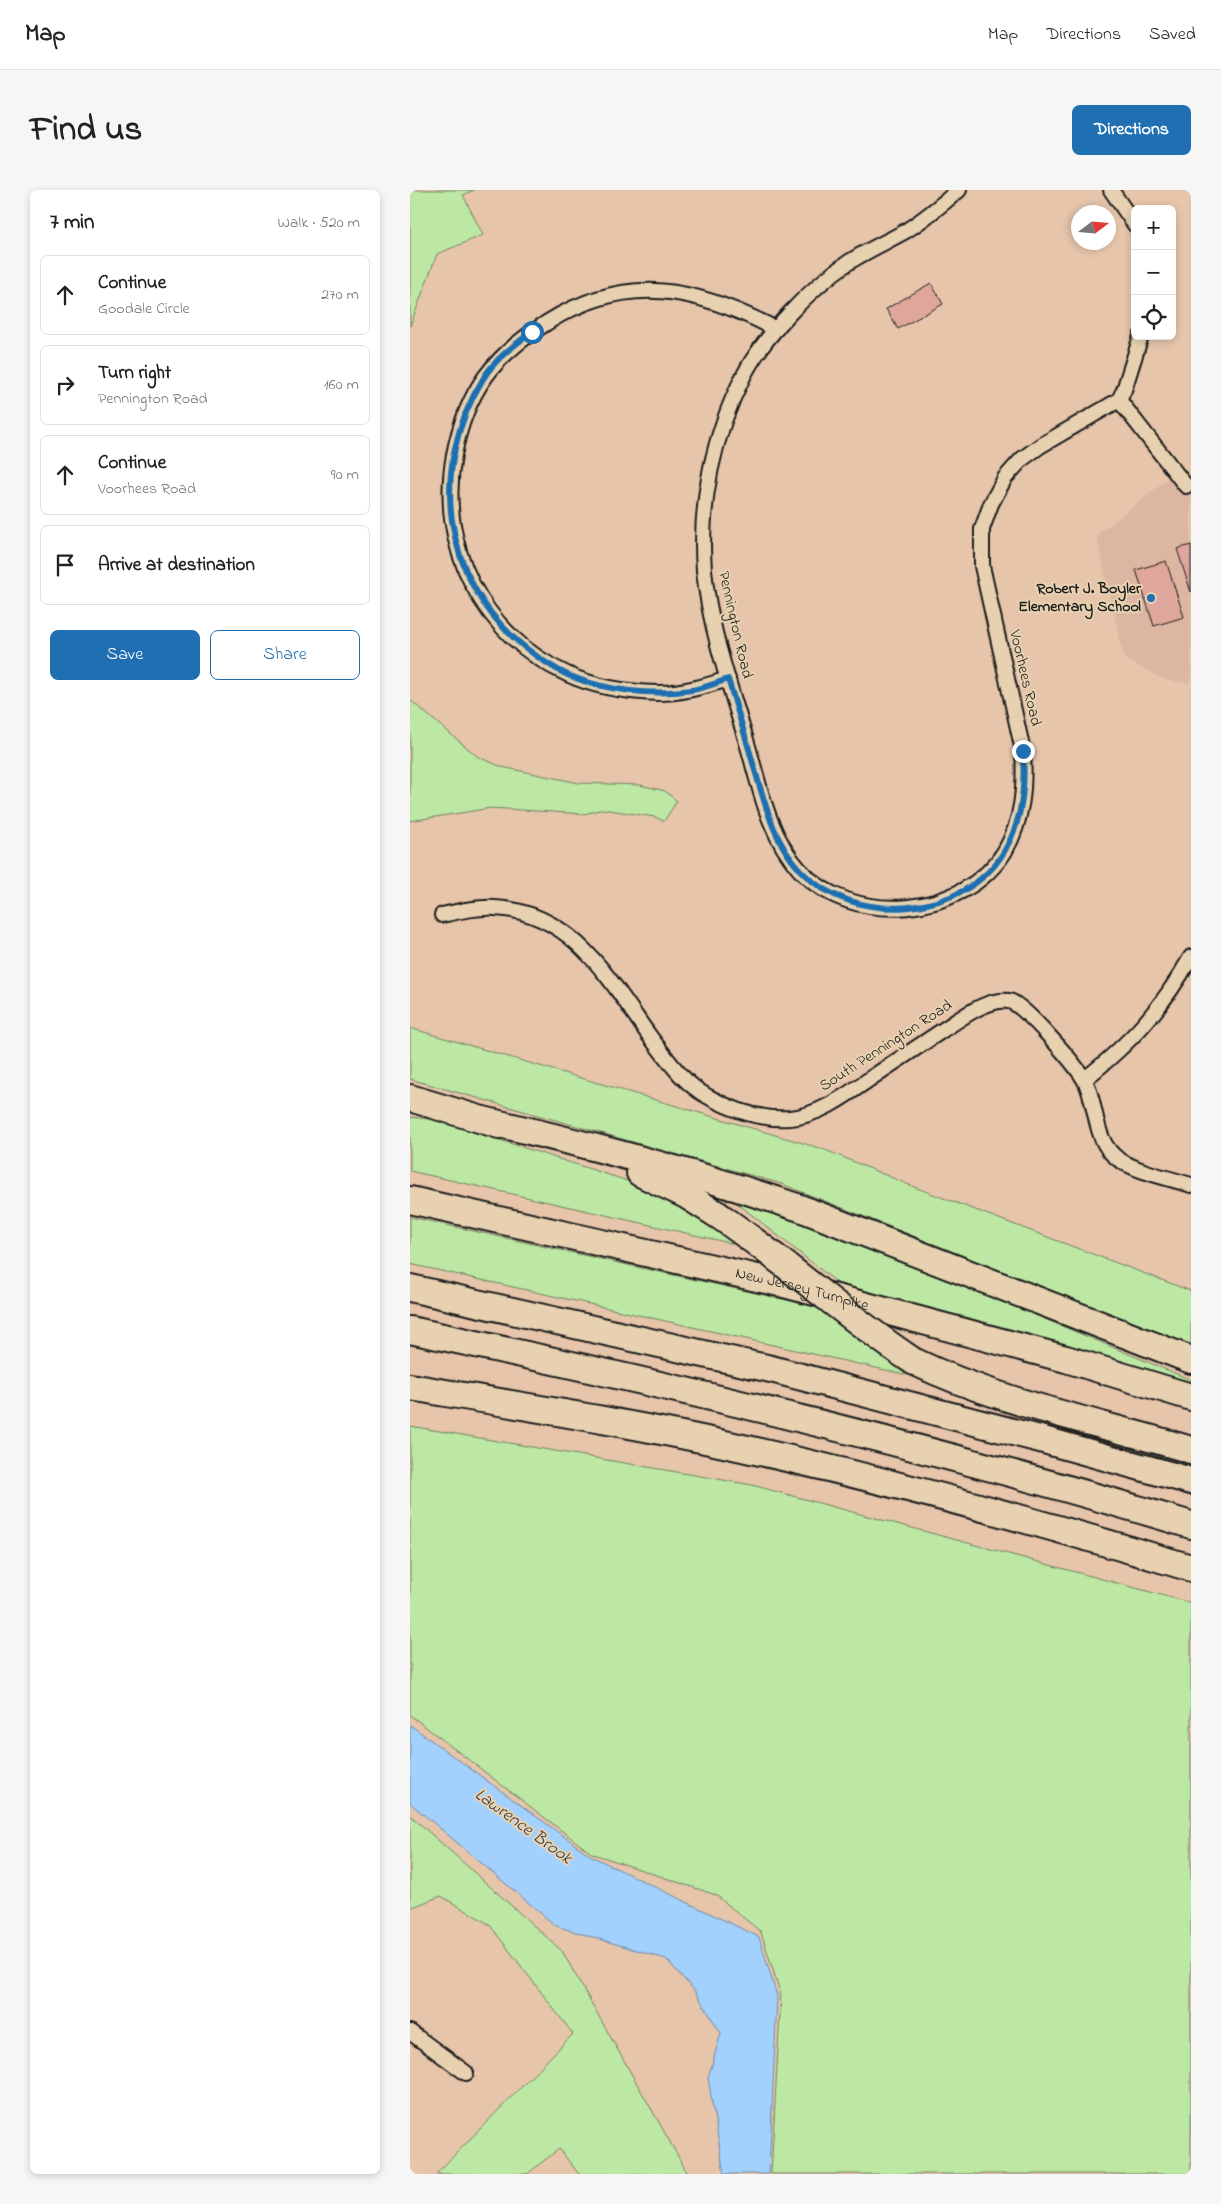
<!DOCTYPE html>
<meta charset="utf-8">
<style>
body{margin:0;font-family:"Indie Flower",sans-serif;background:#f6f6f6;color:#222}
.controls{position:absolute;right:15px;top:15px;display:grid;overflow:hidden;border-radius:8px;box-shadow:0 2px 8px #0003}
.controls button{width:45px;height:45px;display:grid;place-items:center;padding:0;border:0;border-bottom:1px solid #e0e0e0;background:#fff;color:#222;font:25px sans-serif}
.compass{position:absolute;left:661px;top:15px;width:45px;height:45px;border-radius:50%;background:#fff;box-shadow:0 2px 8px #0003;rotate:74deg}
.stop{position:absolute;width:15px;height:15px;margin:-11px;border:4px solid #1f6fb2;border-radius:50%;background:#fff}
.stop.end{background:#1f6fb2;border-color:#fff;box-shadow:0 1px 5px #0008}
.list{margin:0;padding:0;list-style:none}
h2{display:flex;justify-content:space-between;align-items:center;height:65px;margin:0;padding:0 20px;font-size:21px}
h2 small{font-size:16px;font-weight:400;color:#767676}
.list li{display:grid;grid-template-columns:32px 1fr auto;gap:15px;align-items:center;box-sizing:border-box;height:80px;margin:0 10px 10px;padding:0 10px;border:1px solid #e0e0e0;border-radius:8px}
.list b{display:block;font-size:19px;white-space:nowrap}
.list p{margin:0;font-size:16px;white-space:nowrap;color:#767676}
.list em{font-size:16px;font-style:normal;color:#767676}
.actions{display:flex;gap:10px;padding:15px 20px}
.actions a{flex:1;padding:11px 0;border:1px solid #1f6fb2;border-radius:8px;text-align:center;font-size:18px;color:#1f6fb2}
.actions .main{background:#1f6fb2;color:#fff}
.icon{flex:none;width:28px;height:28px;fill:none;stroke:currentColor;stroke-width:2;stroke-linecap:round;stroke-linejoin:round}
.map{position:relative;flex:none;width:781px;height:1984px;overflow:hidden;border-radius:8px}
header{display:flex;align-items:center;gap:30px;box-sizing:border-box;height:70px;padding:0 25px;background:#fff;border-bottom:1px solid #e0e0e0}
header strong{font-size:24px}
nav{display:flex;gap:28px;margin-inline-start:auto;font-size:18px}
.intro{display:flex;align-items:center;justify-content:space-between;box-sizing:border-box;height:120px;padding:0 30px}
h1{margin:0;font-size:35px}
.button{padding:12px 22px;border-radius:8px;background:#1f6fb2;color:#fff;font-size:18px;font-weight:700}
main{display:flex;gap:30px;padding:0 30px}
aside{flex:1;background:#fff;border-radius:8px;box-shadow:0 2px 8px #0003}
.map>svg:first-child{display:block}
.built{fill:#dcb6a0}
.green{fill:#bde8a4;stroke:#6c8260}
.water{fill:#a3d1fe;stroke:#6d89a4}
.building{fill:#dfa79b;stroke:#1c1c1c}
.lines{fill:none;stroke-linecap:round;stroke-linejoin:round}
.street-casing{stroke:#1c1c1c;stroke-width:18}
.highway-casing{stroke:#1c1c1c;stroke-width:30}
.street{stroke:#e7d1b0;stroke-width:14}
.highway{stroke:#e7d1b0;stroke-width:26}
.highway-bridge-casing{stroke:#1c1c1c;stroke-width:30;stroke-linecap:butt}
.highway-bridge{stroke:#e7d1b0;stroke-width:26}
.route{stroke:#1f6fb2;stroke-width:6}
.poi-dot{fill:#1f6fb2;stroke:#e7d1b0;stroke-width:2}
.labels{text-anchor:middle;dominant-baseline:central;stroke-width:4;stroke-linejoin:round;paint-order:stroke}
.poi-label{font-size:16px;font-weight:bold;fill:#1c1c1c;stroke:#e7d1b0;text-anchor:end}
.street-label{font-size:16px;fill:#1c1c1c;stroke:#e7d1b0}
.water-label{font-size:18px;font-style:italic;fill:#374049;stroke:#e7d1b0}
</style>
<header>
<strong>Map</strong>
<nav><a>Map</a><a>Directions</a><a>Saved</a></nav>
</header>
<div class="intro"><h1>Find us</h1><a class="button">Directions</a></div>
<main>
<aside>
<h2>7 min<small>Walk · 520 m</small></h2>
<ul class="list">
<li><svg class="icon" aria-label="ahead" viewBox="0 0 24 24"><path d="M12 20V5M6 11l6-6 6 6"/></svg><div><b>Continue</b><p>Goodale Circle</p></div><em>270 m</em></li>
<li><svg class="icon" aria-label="right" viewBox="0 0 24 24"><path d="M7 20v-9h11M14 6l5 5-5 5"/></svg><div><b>Turn right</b><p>Pennington Road</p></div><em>160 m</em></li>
<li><svg class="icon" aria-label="ahead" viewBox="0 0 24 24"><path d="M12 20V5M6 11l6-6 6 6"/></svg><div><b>Continue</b><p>Voorhees Road</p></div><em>90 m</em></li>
<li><svg class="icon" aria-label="arrive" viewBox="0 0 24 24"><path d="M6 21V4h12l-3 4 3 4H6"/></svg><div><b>Arrive at destination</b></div></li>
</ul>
<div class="actions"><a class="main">Save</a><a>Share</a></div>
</aside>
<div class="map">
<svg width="781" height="1984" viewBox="0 0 781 1984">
<rect width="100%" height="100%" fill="#e6c5ab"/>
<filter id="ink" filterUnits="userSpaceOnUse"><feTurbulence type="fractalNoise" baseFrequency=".02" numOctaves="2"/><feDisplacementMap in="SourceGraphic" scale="10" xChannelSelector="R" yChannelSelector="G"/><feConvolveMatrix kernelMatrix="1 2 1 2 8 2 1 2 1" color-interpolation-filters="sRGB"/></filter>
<g filter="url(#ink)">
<!-- built -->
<path class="built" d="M759,288L770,303L781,296V487L779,493L754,490L714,468L687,348L688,344Z"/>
<!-- green -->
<g class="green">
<path d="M0,0H64L53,5L73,45L27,64L0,136Z"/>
<path d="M0,510L68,567L92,577L169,593L230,595L255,601L267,611L254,631L245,627L193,619L174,624L81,618L0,631Z"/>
<path d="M0,838L413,959L504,997L781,1101V1156L372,994L0,889Z"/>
<path d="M0,927L27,930L246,1000L338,1057L0,981Z"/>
<path d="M323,1010L427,1042L781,1190V1195L434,1098Z"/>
<path d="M0,1027L413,1118L502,1186L0,1074Z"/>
<path d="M0,1236L342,1295L781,1413V1984H361L371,1805L351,1742L306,1705L181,1663L0,1525Z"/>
<path d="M0,1625L152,1761L278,1984H169L149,1959L117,1984H26L163,1844L79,1734L31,1706L0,1718Z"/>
</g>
<!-- water -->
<path class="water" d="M0,1535L181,1666L349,1747L367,1806L359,1984H314L298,1888L311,1843L284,1800L256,1769L146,1736L0,1613Z"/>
<!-- building -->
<g class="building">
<path d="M521,93L533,114L488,139L476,119Z"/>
<path d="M781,355V402L767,359Z"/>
<path d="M756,371L774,427L744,436L726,380Z"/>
</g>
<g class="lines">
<!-- street casing -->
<g class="street-casing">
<g id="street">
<path d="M549,0C531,15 514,30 494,42C476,52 456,61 439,72C401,97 354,146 334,185C303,245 289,314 294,380C299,436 321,499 337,553C350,597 358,644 389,679C442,738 554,728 595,661C613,630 615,595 613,561L572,376V339L581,314L595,288L612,269L630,256L709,210L714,200L731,146"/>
<path d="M701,0L725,35"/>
<path d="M709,210L776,296"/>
<path d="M318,489C296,496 272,503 248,503C218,502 184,497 157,484C72,445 27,356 44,265C56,201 84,165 138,132C218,82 287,98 366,139"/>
<path d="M32,725C50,721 67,717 85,718C164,722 200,791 241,848C259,871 272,892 297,906C322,920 352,930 380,928C413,925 443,900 470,882C494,866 518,850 542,834C557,824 580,808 599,811C613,813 667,876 675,891C688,916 683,951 708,969C727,982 759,988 781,995"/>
<path d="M675,889C722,851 751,820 781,767"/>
<path d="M0,1842L56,1883"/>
</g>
</g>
<!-- highway casing -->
<g class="highway-casing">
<g id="highway">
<path d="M0,908L89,935"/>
<path d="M73,930C180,955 286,983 390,1018L781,1170"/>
<path d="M230,983L276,1005L308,1025"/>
<path id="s1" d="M0,1010L374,1094L656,1169L781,1207"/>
<path d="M0,1098L361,1179L630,1249L781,1291"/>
<path d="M0,1140C262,1195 524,1257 781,1335"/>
<path d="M503,1171C590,1213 688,1232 781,1260"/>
<path d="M0,1197C113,1216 226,1234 337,1259C486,1292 635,1334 781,1378"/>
</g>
</g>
<!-- street -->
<use href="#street" class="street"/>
<!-- highway -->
<use href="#highway" class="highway"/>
<!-- highway-bridge casing -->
<g class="highway-bridge-casing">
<path id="highway-bridge" d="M308,1025C375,1071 435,1126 503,1171"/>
</g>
<!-- highway-bridge -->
<use href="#highway-bridge" class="highway-bridge"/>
</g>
</g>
<g class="lines" filter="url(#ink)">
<!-- route -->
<path class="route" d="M122,142C104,155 84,170 73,189C19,277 31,388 112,455C127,467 142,478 160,486C197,501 242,506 282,500C294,498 307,493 318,489C327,519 336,548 344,577C355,613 363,651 390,680C443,737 556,729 595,660C613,629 615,596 613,561"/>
</g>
<!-- markers -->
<circle class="poi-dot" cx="741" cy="408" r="5"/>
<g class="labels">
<!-- poi labels -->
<g class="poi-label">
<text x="731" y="399">Robert J. Boyler<tspan x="731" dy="18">Elementary School</tspan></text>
</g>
<!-- street labels -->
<g class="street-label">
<text transform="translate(325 435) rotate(77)">Pennington Road</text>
<text transform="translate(615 488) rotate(77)">Voorhees Road</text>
<text transform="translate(476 856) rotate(-33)">South Pennington Road</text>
<text stroke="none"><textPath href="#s1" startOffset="402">New Jersey Turnpike</textPath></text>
</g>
<!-- water labels -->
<g class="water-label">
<text transform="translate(113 1637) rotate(36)">Lawrence Brook</text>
</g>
</g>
</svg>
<div class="controls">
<button>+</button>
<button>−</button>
<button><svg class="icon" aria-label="locate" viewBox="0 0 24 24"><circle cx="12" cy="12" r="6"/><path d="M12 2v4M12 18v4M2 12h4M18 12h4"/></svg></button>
</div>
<svg class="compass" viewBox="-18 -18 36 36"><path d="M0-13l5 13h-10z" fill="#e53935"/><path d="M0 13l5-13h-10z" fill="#767676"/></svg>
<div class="stop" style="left:122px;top:142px"></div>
<div class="stop end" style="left:613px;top:561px"></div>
</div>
</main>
